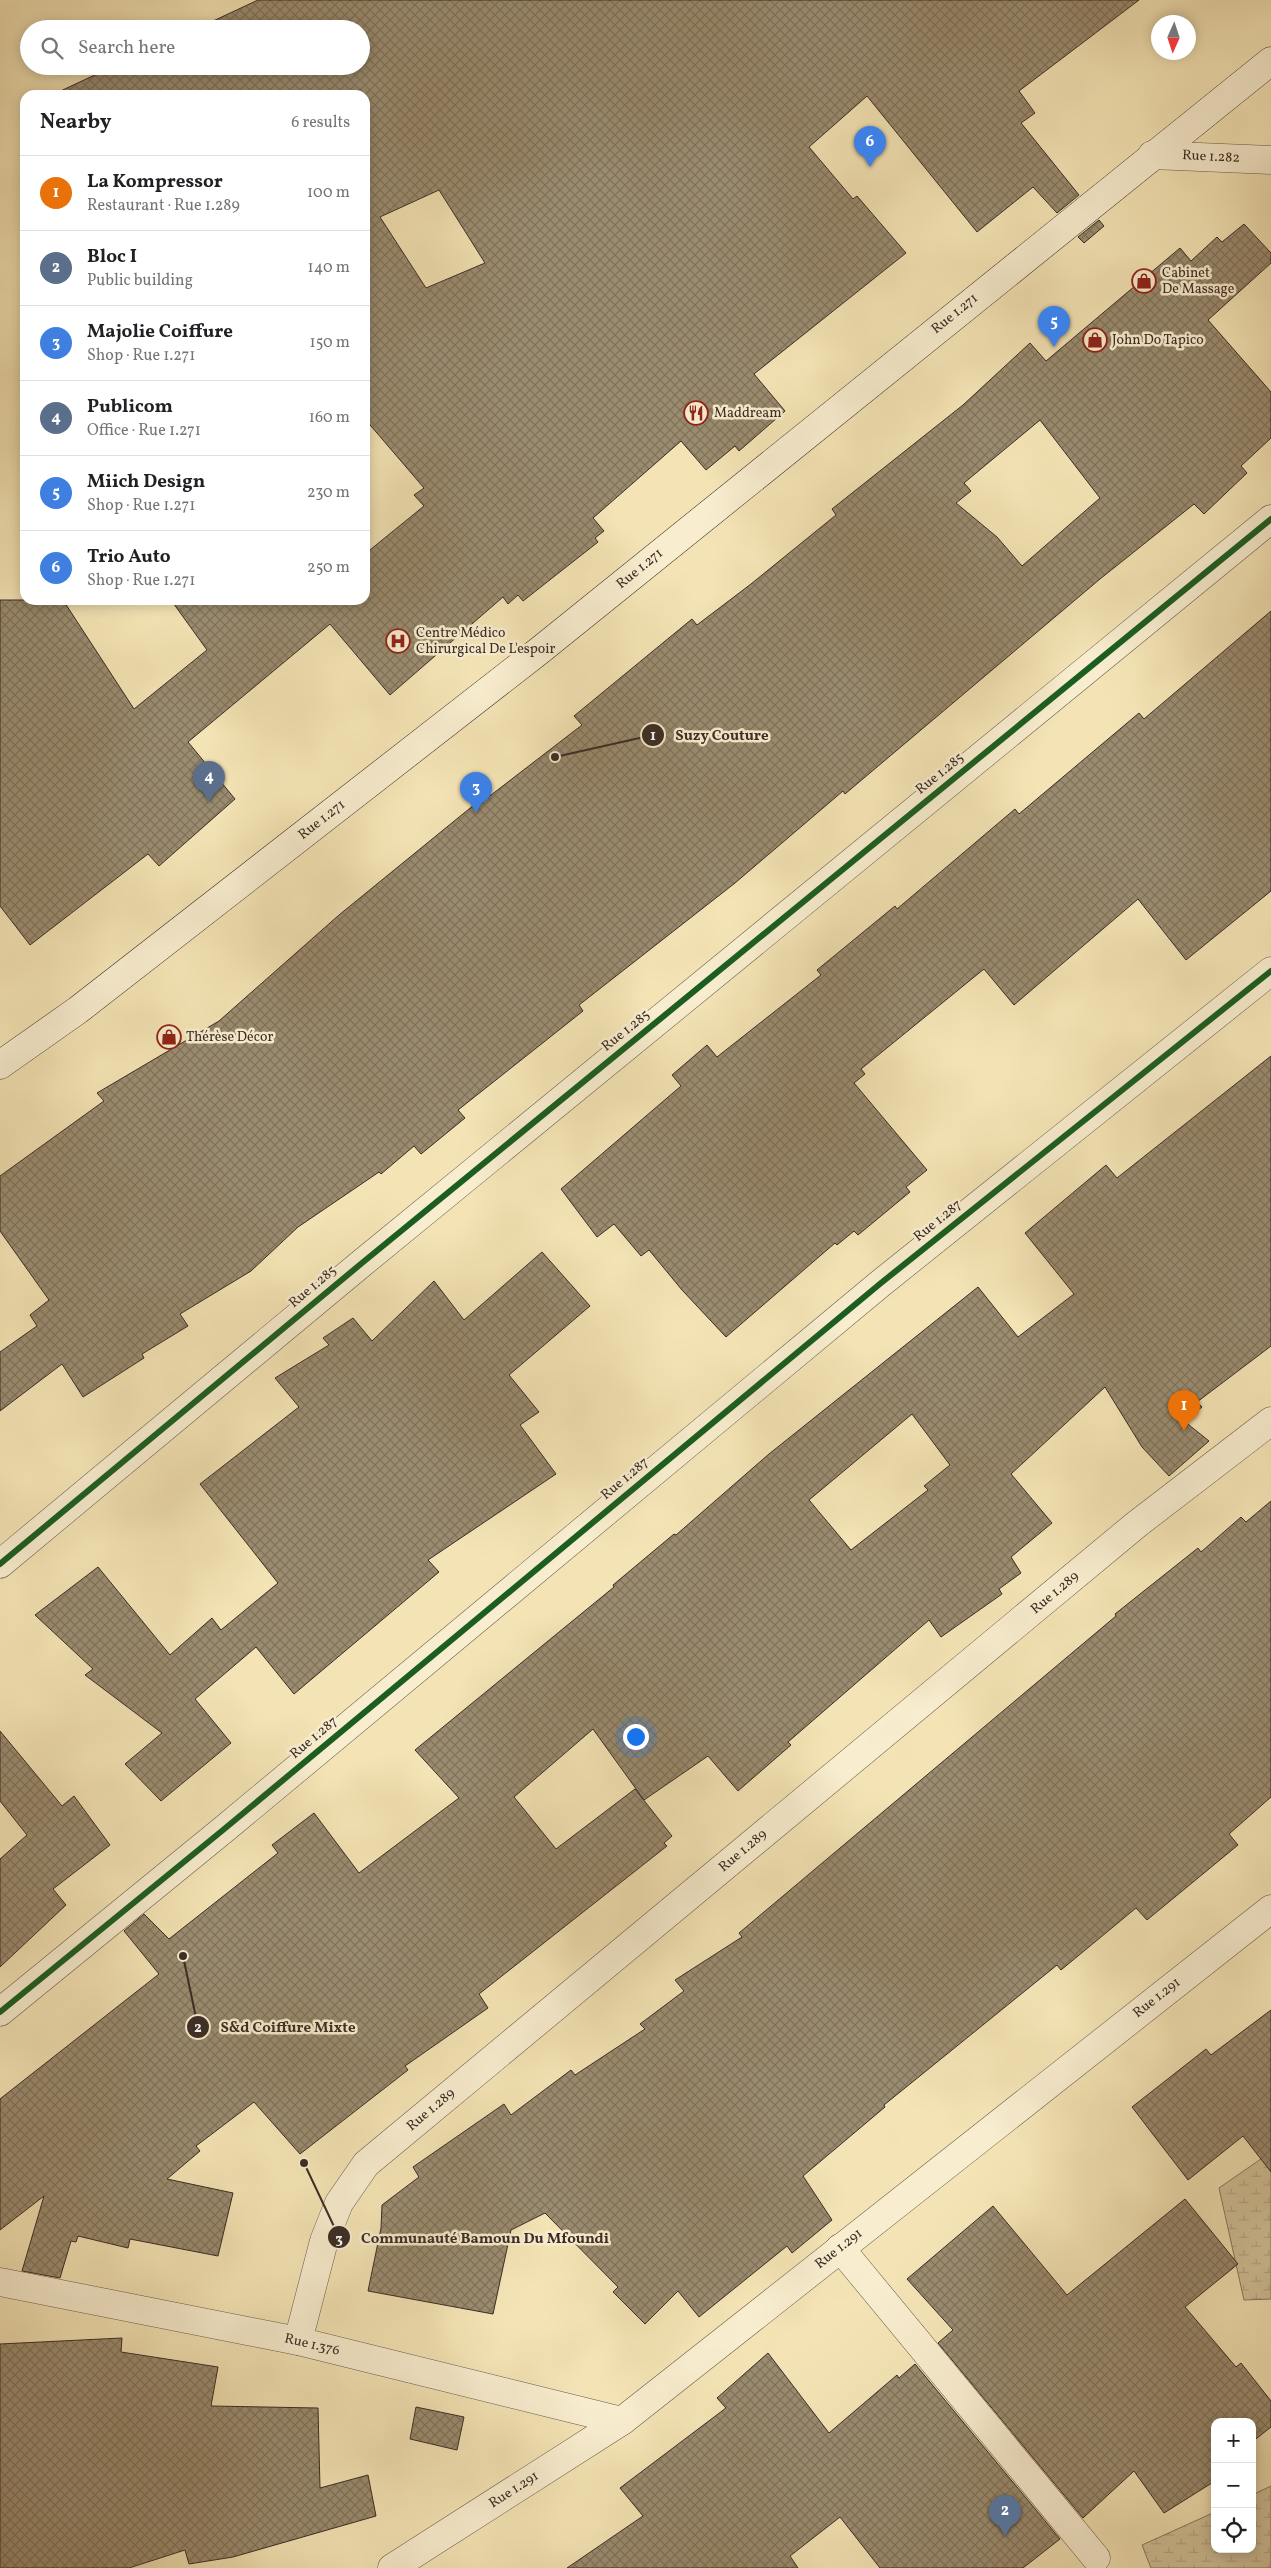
<!DOCTYPE html>
<meta charset="utf-8">
<style>
body{margin:0;font-family:Vollkorn,serif;background:#f6f6f6;color:#202124}
.controls{position:absolute;right:15px;bottom:15px;display:grid;overflow:hidden;border-radius:10px;box-shadow:0 2px 12px #0003}
.controls button{width:45px;height:45px;display:grid;place-items:center;padding:0;border:0;border-bottom:1px solid #e0e0e0;background:#fff;color:#202124;font:25px sans-serif}
.compass{position:absolute;left:1151px;top:15px;width:45px;height:45px;border-radius:50%;background:#fff;box-shadow:0 2px 12px #0003;rotate:183deg}
.you{position:absolute;left:635px;top:1736px;width:18px;height:18px;margin:-12px;border:4px solid #fff;border-radius:50%;background:#1a73e8;box-shadow:0 0 0 8px #1a73e833}
.badge{display:grid;place-items:center;width:32px;height:32px;border-radius:50%;background:#8f2418;color:#fff;font-size:16px;font-weight:700}
.pin{position:absolute;translate:-50% -41px;filter:drop-shadow(0 1px 2px #0008)}
.pin::after{content:'';position:absolute;top:26px;width:18px;height:15px;background:inherit;clip-path:polygon(0 0,100% 0,50% 100%)}
.list{margin:0;padding:0;list-style:none}
h2{display:flex;justify-content:space-between;align-items:center;height:65px;margin:0;padding:0 20px;font-size:21px}
h2 small{font-size:16px;font-weight:400;color:#757577}
.list li{display:grid;grid-template-columns:32px 1fr auto;gap:15px;align-items:center;box-sizing:border-box;height:75px;padding:0 20px;border-top:1px solid #e0e0e0}
.list b{display:block;font-size:19px;white-space:nowrap}
.list p{margin:0;font-size:16px;white-space:nowrap;color:#757577}
.list em{font-size:16px;font-style:normal;color:#757577}
.icon{flex:none;width:28px;height:28px;fill:none;stroke:currentColor;stroke-width:2;stroke-linecap:round;stroke-linejoin:round}
.map{position:relative;flex:none;width:1271px;height:2568px;overflow:hidden}
.search{position:absolute;background:#fff;box-shadow:0 2px 12px #0003;left:20px;top:20px;width:350px;height:55px;display:flex;align-items:center;gap:12px;box-sizing:border-box;padding:0 18px;border-radius:28px;color:#757577;font-size:19px}
.panel{position:absolute;background:#fff;box-shadow:0 2px 12px #0003;left:20px;top:90px;width:350px;height:515px;border-radius:15px}
.map>svg:first-child{display:block}
.wetland{fill:url(#wetland-marsh);stroke:#877862}
.building{fill:url(#building-cross-hatch);stroke:#3a2c26;fill-rule:evenodd}
.lines{fill:none;stroke-linecap:round;stroke-linejoin:round}
.street-casing{stroke:#685a4a;stroke-width:29}
.secondary-casing{stroke:#3a2c26;stroke-width:29}
.street{stroke:#f8edcf;stroke-width:28}
.secondary{stroke:#f8edcf;stroke-width:28}
.cycleway-casing{stroke:#f8edcf;stroke-width:9}
.cycleway{stroke:#1b5e20;stroke-width:6}
.labels{text-anchor:middle;dominant-baseline:central;stroke-width:5;stroke-linejoin:round;paint-order:stroke}
.street-label{font-size:14px;fill:#3a2c26;stroke:#f8edcf}
.poi-label{font-size:14px;fill:#3a2c26;stroke:#f8edcf;text-anchor:start}
.leader{fill:none;stroke:#3a2c26;stroke-width:2}
.callout-dot{fill:#3a2c26;stroke:#f8edcf;stroke-width:2}
.mark-label{font-size:15px;text-anchor:middle;font-weight:bold;fill:#fff}
.callout-label{font-size:15px;text-anchor:middle;font-weight:bold;fill:#3a2c26;stroke:#f8edcf;stroke-width:5;stroke-linejoin:round;paint-order:stroke}
</style>
<div class="map">
<svg width="1271" height="2568" viewBox="0 0 1271 2568">
<defs>
<pattern id="wetland-marsh" width="20" height="14" patternUnits="userSpaceOnUse" patternTransform="scale(1.25)"><rect width="20" height="14" fill="#d4c59d"/><path d="M1 5h8M5 5V1M11 12h8M15 12V8" fill="none" stroke="#b7a987"/></pattern>
<pattern id="building-cross-hatch" width="8" height="8" patternUnits="userSpaceOnUse" patternTransform="scale(1.25)"><rect width="8" height="8" fill="#9b8c70"/><path d="M0 0l8 8M0 8l8-8" fill="none" stroke="#7f735c"/></pattern>
</defs>
<rect width="100%" height="100%" fill="#f4e4b5"/>
<filter id="stains"><feTurbulence type="fractalNoise" baseFrequency=".004" numOctaves="4"/><feColorMatrix values="0 0 0 0 .2 0 0 0 0 .09 0 0 0 0 .02 0 0 0 .5 -.17"/></filter>
<radialGradient id="worn" r=".72"><stop offset=".6" stop-color="#630" stop-opacity="0"/><stop offset="1" stop-color="#630" stop-opacity=".3"/></radialGradient>
<!-- wetland -->
<g class="wetland">
<path d="M1271,2152V2299L1244,2300L1219,2188Z"/>
<path d="M1271,2486V2568H1151L1142,2545L1215,2512V2549H1252V2495Z"/>
</g>
<!-- building -->
<g class="building">
<path d="M258,0H1139L1019,91L1035,113L1021,123L1079,195L1057,213L1033,187L977,232L867,96L809,147L853,199L857,196L906,253L754,374L785,411L739,451L735,446L706,470L681,441L593,518L604,531L595,538L598,542L523,601L518,595L508,604L503,597L390,695L330,624L188,742L235,799L159,866L148,854L30,945L0,906V600H63L134,709L207,650L171,600H365V554L424,506L414,495L424,488L365,419V95H52L114,66H361V29H196ZM439,190L485,263L426,288L380,217Z"/>
<path d="M1099,220L1104,226L1084,243L1078,237Z"/>
<path d="M1244,224L1271,253V263L1208,320L1271,392V438L1241,466L1247,473L1204,514L1194,504L1100,579L845,794L843,791L735,883L579,1005L583,1011L458,1110L465,1118L421,1154L414,1146L381,1174L379,1172L298,1227L251,1271L180,1314L188,1326L142,1354L144,1358L83,1397L62,1364L0,1411V1352L37,1326L30,1315L49,1300L0,1231V1176L104,1101L97,1093L219,1021L339,915L480,800L482,802L582,725L574,716L692,619L697,625L751,584L836,515L832,509L963,405L1030,343L1046,361L1180,248L1191,261L1217,237L1222,242ZM1040,420L1100,498L1022,566L997,537L956,503L971,491L964,483Z"/>
<path d="M1271,611V891L1186,960L1138,899L1014,1005L984,969L861,1069L865,1074L854,1083L927,1170L906,1187L910,1192L858,1235L854,1231L837,1245L835,1243L726,1337L682,1290L649,1250L641,1256L614,1224L597,1237L561,1189L681,1086L672,1075L707,1045L717,1057L821,975L817,970L895,906L897,909L1015,809L1019,814L1139,713L1144,719Z"/>
<path d="M1271,1056V1346L1197,1402L1202,1407L1184,1421L1209,1441L1169,1476L1142,1447L1105,1387L1011,1474L1052,1523L1011,1557L1021,1573L999,1589L1002,1594L941,1637L929,1620L788,1742L791,1745L738,1791L708,1756L644,1800L593,1729L514,1797L556,1849L635,1789L672,1836L664,1843L667,1846L479,1994L488,2008L405,2066L408,2070L300,2154L254,2102L196,2146L200,2151L167,2179L233,2193L218,2256L130,2239L128,2248L78,2236L76,2242L71,2241L60,2278L22,2271L44,2196L0,2230V2099L159,1974L124,1931L144,1914L169,1939L278,1853L272,1845L314,1813L359,1873L459,1798L415,1750L614,1587L613,1585L674,1534L676,1535L769,1454L978,1287L1018,1337L1074,1294L1025,1233L1106,1165L1117,1178ZM912,1414L950,1465L924,1486L928,1490L851,1550L809,1500Z"/>
<path d="M542,1252L590,1306L509,1375L539,1412L520,1425L556,1474L428,1560L439,1572L294,1694L256,1647L195,1699L231,1743L161,1801L125,1764L162,1733L85,1675L93,1669L35,1615L98,1567L170,1655L212,1618L221,1630L278,1583L200,1484L299,1407L275,1378L329,1345L323,1338L353,1318L372,1341L434,1281L464,1320Z"/>
<path d="M1271,1501V1797L1229,1834L1238,1845L1147,1920L1136,1908L1061,1970L1057,1965L884,2105L885,2107L803,2176L832,2220L792,2253L787,2246L699,2317L678,2291L645,2324L613,2292L618,2287L545,2213L511,2230L493,2314L368,2291L381,2228L382,2205L419,2177L413,2167L504,2104L511,2115L571,2070L575,2075L645,2029L640,2024L684,1991L675,1980L742,1937L739,1933L1116,1616L1115,1614L1198,1548L1201,1552L1241,1517L1246,1522Z"/>
<path d="M0,1731L62,1806L74,1796L110,1845L53,1889L66,1905L0,1967V1859L27,1835L0,1801Z"/>
<path d="M1271,2010V2172L1243,2136L1188,2180L1132,2107L1206,2049L1211,2055Z"/>
<path d="M1185,2199L1238,2264L1185,2307L1236,2367L1241,2363L1271,2401V2427L1252,2442V2422H1215V2481L1164,2513L1134,2471L1083,2518L938,2343L953,2330L907,2279L993,2206L1067,2295Z"/>
<path d="M122,2338L121,2352L218,2367L211,2406L318,2408L320,2488L368,2475L376,2516L233,2557L189,2564L185,2550L129,2568H0V2344Z"/>
<path d="M768,2353L829,2433L897,2375L899,2378L915,2364L1060,2539L1023,2568H880L840,2517L790,2556L798,2568H567L643,2516L620,2488L726,2408L717,2398Z"/>
<path d="M416,2407L464,2417L457,2450L410,2439Z"/>
</g>
<g class="lines">
<!-- street casing -->
<g class="street-casing">
<g id="street">
<path d="M1152,155L1271,160"/>
<path d="M0,1564L362,1263L1271,519"/>
<path d="M0,2012L223,1830L881,1283L1271,971"/>
<path d="M840,2248L1096,2558"/>
<path d="M0,2282L298,2341L622,2421"/>
<path d="M298,2341L324,2241L339,2203L366,2164L1137,1524L1271,1421"/>
<path d="M392,2568L622,2421L1271,1909"/>
</g>
</g>
<!-- secondary casing -->
<g class="secondary-casing">
<path id="secondary" d="M0,1065L78,1010L539,651L1271,61"/>
</g>
<!-- street -->
<use href="#street" class="street"/>
<!-- secondary -->
<use href="#secondary" class="secondary"/>
<!-- cycleway casing -->
<g class="cycleway-casing">
<g id="cycleway">
<path d="M0,1564L362,1263L1271,519"/>
<path d="M0,2012L223,1830L881,1283L1271,971"/>
</g>
</g>
<!-- cycleway -->
<use href="#cycleway" class="cycleway"/>
</g>
<!-- icons -->
<defs>
<g id="shop-ring" transform="scale(1.25)"><circle r="9.5" fill="#f8edcf" stroke="#8f2418" stroke-width="1.5"/><path d="M-5-2.5h2.3a2.7 3.5 0 0 1 5.4 0H5L5.5 6h-11ZM-1.5-2.5h3a1.5 2.3 0 0 0-3 0Z" fill="#8f2418"/></g>
<g id="restaurant-ring" transform="scale(1.25)"><circle r="9.5" fill="#f8edcf" stroke="#8f2418" stroke-width="1.5"/><path d="M-5-6h1v4h1v-4h1v4h1v-4h1v5L-1.5 .5V6h-2V.5L-5-1ZM5-6V6H3V1.5H1.5Q1.5-4 5-6Z" fill="#8f2418"/></g>
<g id="hospital-ring" transform="scale(1.25)"><circle r="9.5" fill="#f8edcf" stroke="#8f2418" stroke-width="1.5"/><path d="M-5-5h3v3.5h4V-5h3V5h-3V1.5h-4V5h-3Z" fill="#8f2418"/></g>
</defs>
<g fill-rule="evenodd">
<use href="#shop-ring" x="1144" y="281"/>
<use href="#shop-ring" x="1095" y="340"/>
<use href="#restaurant-ring" x="696" y="413"/>
<use href="#hospital-ring" x="398" y="641"/>
<use href="#shop-ring" x="169" y="1037"/>
</g>
<g class="labels">
<!-- street labels -->
<g class="street-label">
<text transform="translate(1211 157) rotate(3)">Rue 1.282</text>
<text transform="translate(955 314) rotate(-39)">Rue 1.271</text>
<text transform="translate(640 569) rotate(-39)">Rue 1.271</text>
<text transform="translate(940 774) rotate(-39)">Rue 1.285</text>
<text transform="translate(322 820) rotate(-38)">Rue 1.271</text>
<text transform="translate(626 1031) rotate(-39)">Rue 1.285</text>
<text transform="translate(938 1221) rotate(-39)">Rue 1.287</text>
<text transform="translate(313 1287) rotate(-40)">Rue 1.285</text>
<text transform="translate(625 1479) rotate(-40)">Rue 1.287</text>
<text transform="translate(1055 1593) rotate(-40)">Rue 1.289</text>
<text transform="translate(314 1738) rotate(-40)">Rue 1.287</text>
<text transform="translate(743 1851) rotate(-40)">Rue 1.289</text>
<text transform="translate(1157 1998) rotate(-38)">Rue 1.291</text>
<text transform="translate(431 2110) rotate(-40)">Rue 1.289</text>
<text transform="translate(839 2249) rotate(-38)">Rue 1.291</text>
<text transform="translate(312 2345) rotate(13)">Rue 1.376</text>
<text transform="translate(514 2490) rotate(-33)">Rue 1.291</text>
</g>
<!-- poi labels -->
<g class="poi-label">
<text x="1162" y="273">Cabinet<tspan x="1162" dy="16">De Massage</tspan></text>
<text x="1112" y="340">John Do Tapico</text>
<text x="714" y="413">Maddream</text>
<text x="416" y="633">Centre Médico<tspan x="416" dy="16">Chirurgical De L'espoir</tspan></text>
<text x="186" y="1037">Thérèse Décor</text>
</g>
</g>
<!-- callouts -->
<path class="leader" d="M555 757L653 735M183 1956L198 2027M304 2163L339 2237"/>
<g class="callout-dot">
<circle cx="555" cy="757" r="5"/>
<circle cx="183" cy="1956" r="5"/>
<circle cx="304" cy="2163" r="5"/>
<circle cx="653" cy="735" r="12"/>
<circle cx="198" cy="2027" r="12"/>
<circle cx="339" cy="2237" r="12"/>
</g>
<g class="mark-label">
<text x="653" y="740">1</text>
<text x="198" y="2032">2</text>
<text x="339" y="2243">3</text>
</g>
<g class="callout-label">
<text x="722" y="740">Suzy Couture</text>
<text x="288" y="2032">S&amp;d Coiffure Mixte</text>
<text x="485" y="2243">Communauté Bamoun Du Mfoundi</text>
</g>
<rect width="100%" height="100%" filter="url(#stains)"/>
<rect width="100%" height="100%" fill="url(#worn)"/>
</svg>
<div class="controls">
<button>+</button>
<button>−</button>
<button><svg class="icon" aria-label="locate" viewBox="0 0 24 24"><circle cx="12" cy="12" r="6"/><path d="M12 2v4M12 18v4M2 12h4M18 12h4"/></svg></button>
</div>
<svg class="compass" viewBox="-18 -18 36 36"><path d="M0-13l5 13h-10z" fill="#e53935"/><path d="M0 13l5-13h-10z" fill="#757577"/></svg>
<div class="you"></div>
<div class="pin badge" style="left:1184px;top:1431px;background:#e8710a">1</div>
<div class="pin badge" style="left:1005px;top:2536px;background:#5c6f8a">2</div>
<div class="pin badge" style="left:476px;top:813px;background:#3f7fe0">3</div>
<div class="pin badge" style="left:209px;top:802px;background:#5c6f8a">4</div>
<div class="pin badge" style="left:1054px;top:347px;background:#3f7fe0">5</div>
<div class="pin badge" style="left:870px;top:167px;background:#3f7fe0">6</div>
<div class="search"><svg class="icon" aria-label="search" viewBox="0 0 24 24"><circle cx="10" cy="10" r="6"/><path d="M15 15l6 6"/></svg>Search here</div>
<section class="panel">
<h2>Nearby<small>6 results</small></h2>
<ul class="list">
<li><span class="badge" style="background:#e8710a">1</span><div><b>La Kompressor</b><p>Restaurant · Rue 1.289</p></div><em>100 m</em></li>
<li><span class="badge" style="background:#5c6f8a">2</span><div><b>Bloc I</b><p>Public building</p></div><em>140 m</em></li>
<li><span class="badge" style="background:#3f7fe0">3</span><div><b>Majolie Coiffure</b><p>Shop · Rue 1.271</p></div><em>150 m</em></li>
<li><span class="badge" style="background:#5c6f8a">4</span><div><b>Publicom</b><p>Office · Rue 1.271</p></div><em>160 m</em></li>
<li><span class="badge" style="background:#3f7fe0">5</span><div><b>Miich Design</b><p>Shop · Rue 1.271</p></div><em>230 m</em></li>
<li><span class="badge" style="background:#3f7fe0">6</span><div><b>Trio Auto</b><p>Shop · Rue 1.271</p></div><em>250 m</em></li>
</ul>
</section>
</div>
